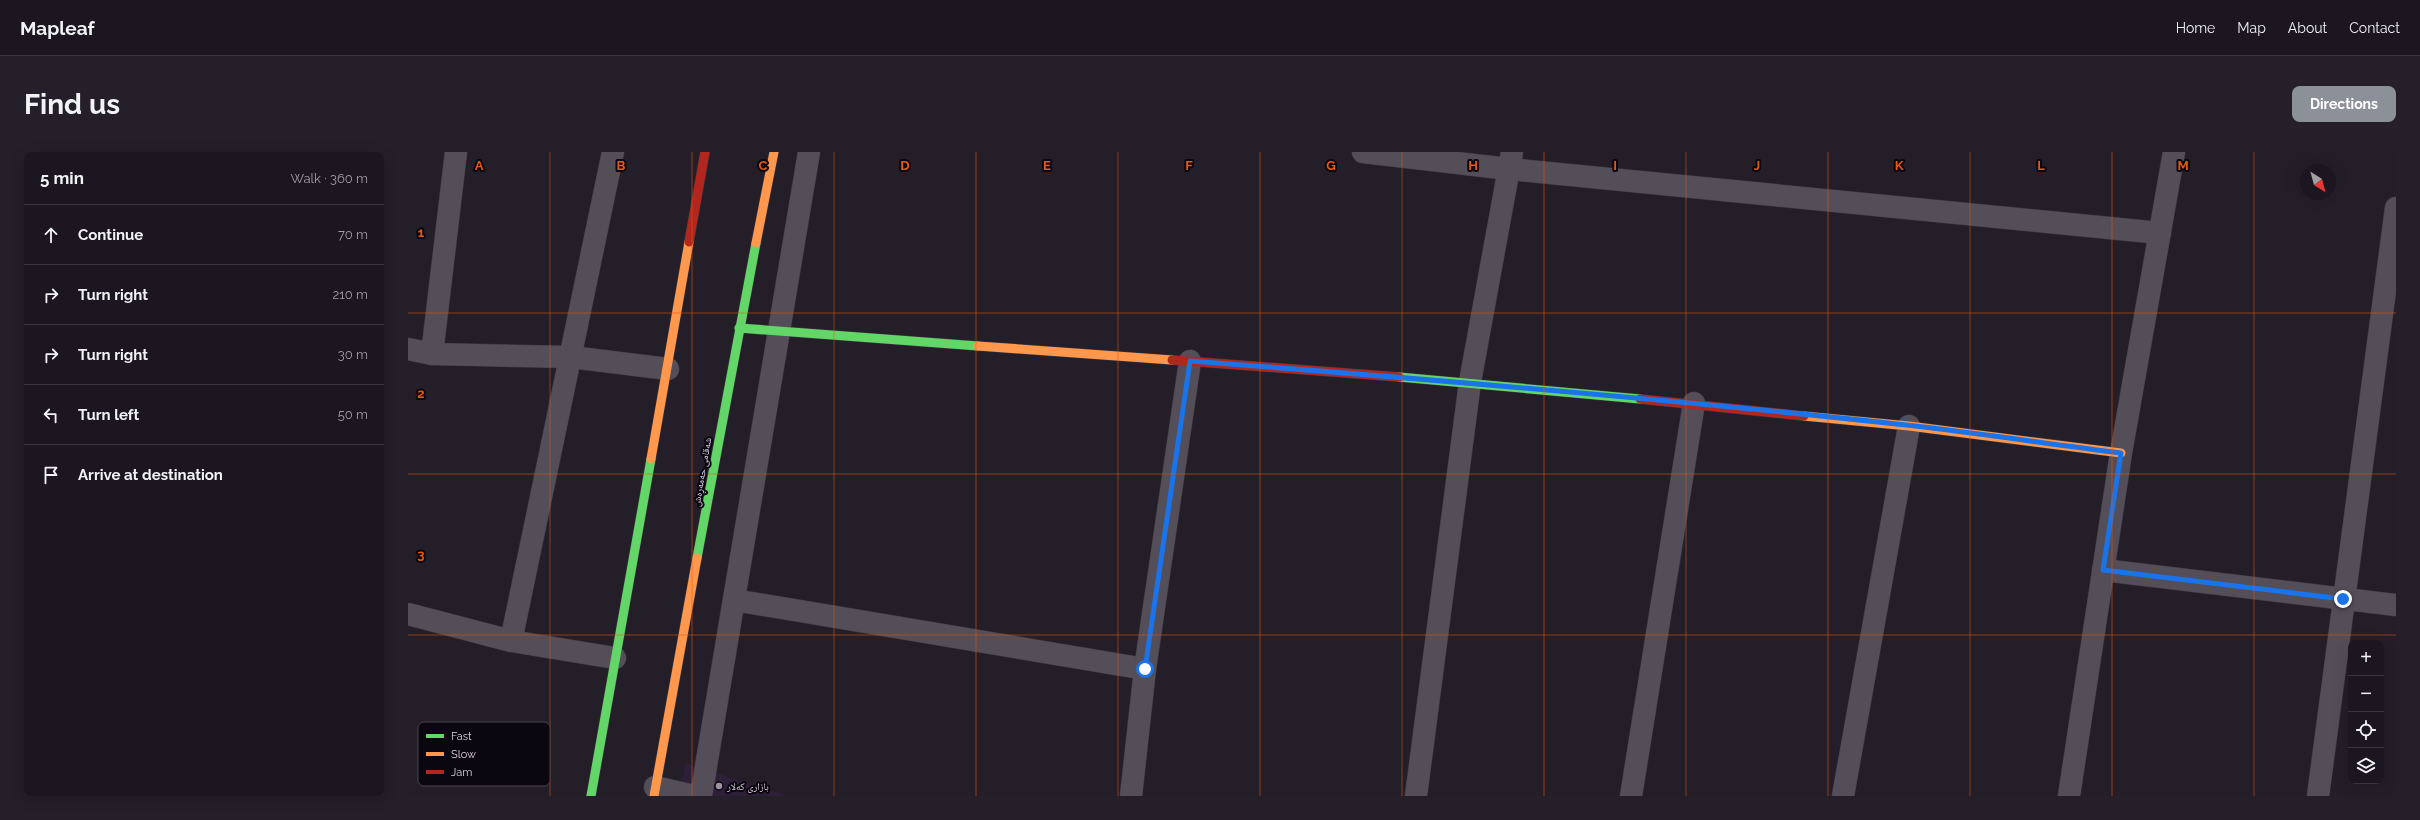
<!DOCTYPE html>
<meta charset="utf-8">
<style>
body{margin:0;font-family:Raleway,"Noto Naskh Arabic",sans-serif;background:#241f28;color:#f1f3f6}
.controls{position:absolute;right:12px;bottom:12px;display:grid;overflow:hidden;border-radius:8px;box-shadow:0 4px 16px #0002}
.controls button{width:36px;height:36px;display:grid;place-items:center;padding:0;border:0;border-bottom:1px solid #39353d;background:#1b161f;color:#f1f3f6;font:20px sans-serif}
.compass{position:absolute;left:1892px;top:12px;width:36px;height:36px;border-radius:50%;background:#1b161f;box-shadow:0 4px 16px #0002;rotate:144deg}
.stop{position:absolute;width:12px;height:12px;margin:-9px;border:3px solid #1a73e8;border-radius:50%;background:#fff}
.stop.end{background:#1a73e8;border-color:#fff;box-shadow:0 1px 4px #0008}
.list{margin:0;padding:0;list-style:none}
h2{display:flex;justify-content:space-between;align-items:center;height:52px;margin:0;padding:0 16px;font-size:17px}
h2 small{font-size:13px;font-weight:400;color:#a09fa4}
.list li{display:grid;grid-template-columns:26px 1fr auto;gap:12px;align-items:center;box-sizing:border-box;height:60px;padding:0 16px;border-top:1px solid #39353d}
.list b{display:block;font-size:15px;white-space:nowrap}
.list em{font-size:13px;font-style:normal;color:#a09fa4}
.icon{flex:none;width:22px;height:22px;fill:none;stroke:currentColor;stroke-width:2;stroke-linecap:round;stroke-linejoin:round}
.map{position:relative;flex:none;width:1988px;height:644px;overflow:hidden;border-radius:8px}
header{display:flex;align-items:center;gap:24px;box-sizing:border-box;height:56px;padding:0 20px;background:#1b161f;border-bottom:1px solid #39353d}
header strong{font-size:19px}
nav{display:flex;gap:22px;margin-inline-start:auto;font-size:14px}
.intro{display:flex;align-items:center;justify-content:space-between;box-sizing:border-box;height:96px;padding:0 24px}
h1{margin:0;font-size:28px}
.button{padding:10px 18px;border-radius:8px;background:#8c9099;color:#fff;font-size:14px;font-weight:700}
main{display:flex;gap:24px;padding:0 24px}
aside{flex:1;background:#1b161f;border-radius:8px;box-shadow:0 4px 16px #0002}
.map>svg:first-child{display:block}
.built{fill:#2e1f39}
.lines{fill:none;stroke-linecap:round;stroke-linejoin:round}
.street-casing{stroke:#3e3943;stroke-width:23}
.fast-casing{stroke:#3e3943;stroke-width:10}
.slow-casing{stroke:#3e3943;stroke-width:10}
.jam-casing{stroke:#3e3943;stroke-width:10}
.street{stroke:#534e57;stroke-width:22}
.fast{stroke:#63d668;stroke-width:9}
.slow{stroke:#ff974d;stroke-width:9}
.jam{stroke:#b3261e;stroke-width:9}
.route{stroke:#1a73e8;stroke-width:5}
.grid{fill:none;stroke:#e8590c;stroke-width:1;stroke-opacity:0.55}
.poi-dot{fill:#9a94a1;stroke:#0b0710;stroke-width:1.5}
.labels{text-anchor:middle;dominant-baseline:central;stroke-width:4;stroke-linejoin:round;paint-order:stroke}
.street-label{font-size:10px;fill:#dad3e1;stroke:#0b0710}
.poi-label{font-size:10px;fill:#dad3e1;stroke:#0b0710;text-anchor:start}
.key{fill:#0b0710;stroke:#49444f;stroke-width:1}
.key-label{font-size:11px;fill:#dad3e1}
.grid-label{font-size:13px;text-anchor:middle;font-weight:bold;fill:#e8590c;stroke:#0b0710;stroke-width:4;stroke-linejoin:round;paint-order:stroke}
</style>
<header>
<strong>Mapleaf</strong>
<nav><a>Home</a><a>Map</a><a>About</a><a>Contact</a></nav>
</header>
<div class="intro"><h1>Find us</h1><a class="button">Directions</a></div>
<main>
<aside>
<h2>5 min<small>Walk · 360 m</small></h2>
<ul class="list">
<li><svg class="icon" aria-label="ahead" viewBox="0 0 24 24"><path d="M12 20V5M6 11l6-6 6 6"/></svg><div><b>Continue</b></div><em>70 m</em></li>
<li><svg class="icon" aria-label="right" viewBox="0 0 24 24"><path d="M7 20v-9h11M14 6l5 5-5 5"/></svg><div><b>Turn right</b></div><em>210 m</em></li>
<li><svg class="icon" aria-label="right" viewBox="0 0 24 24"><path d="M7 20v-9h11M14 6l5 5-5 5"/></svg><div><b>Turn right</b></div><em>30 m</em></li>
<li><svg class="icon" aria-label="left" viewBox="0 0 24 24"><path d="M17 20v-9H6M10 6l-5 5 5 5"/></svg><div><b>Turn left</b></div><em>50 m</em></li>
<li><svg class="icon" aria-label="arrive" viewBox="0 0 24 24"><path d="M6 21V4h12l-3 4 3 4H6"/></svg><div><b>Arrive at destination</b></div></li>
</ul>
</aside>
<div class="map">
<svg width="1988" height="644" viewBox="0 0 1988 644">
<rect width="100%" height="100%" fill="#241e29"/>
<!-- built -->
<path class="built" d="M277,611L380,644H272Z"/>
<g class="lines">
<!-- street casing -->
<g class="street-casing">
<g id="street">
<path d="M955,0L1101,17L1752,81"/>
<path d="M0,197L24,202L163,205L260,217"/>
<path d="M24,202L48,0"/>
<path d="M1695,418L1988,453"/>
<path d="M326,448L737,517"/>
<path d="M0,462L103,489L207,506"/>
<path d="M103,489L205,0"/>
<path d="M247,635L286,644"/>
<path d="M293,644L401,0"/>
<path d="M723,644L737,517L782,209"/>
<path d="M1008,644L1062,230L1104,0"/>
<path d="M1223,644L1286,251"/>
<path d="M1435,644L1501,274"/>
<path d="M1661,644L1713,301L1766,0"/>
<path d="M1910,644L1988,56"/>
</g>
</g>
<!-- fast casing -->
<g class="fast-casing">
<g id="fast">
<path d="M331,176L570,194"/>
<path d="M991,225L1232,247"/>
<path d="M289,406L348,91"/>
<path d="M183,644L243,307"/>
</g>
</g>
<!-- slow casing -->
<g class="slow-casing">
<g id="slow">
<path d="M348,91L366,0"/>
<path d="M570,194L764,208"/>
<path d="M1396,264L1501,274L1713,301"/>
<path d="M243,307L281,90"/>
<path d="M246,644L289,406"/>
</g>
</g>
<!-- jam casing -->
<g class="jam-casing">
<g id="jam">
<path d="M281,90L297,0"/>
<path d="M764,208L991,225"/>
<path d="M1232,247L1396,264"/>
</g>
</g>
<!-- street -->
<use href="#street" class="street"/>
<!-- fast -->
<use href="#fast" class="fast"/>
<!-- slow -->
<use href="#slow" class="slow"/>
<!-- jam -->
<use href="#jam" class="jam"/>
</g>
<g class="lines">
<!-- route -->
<path class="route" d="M737,517L782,209C1021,227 1260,247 1498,273C1570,281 1641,292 1713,301L1695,418L1935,447"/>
</g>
<!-- grid -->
<path class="grid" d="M142,0V644M284,0V644M426,0V644M568,0V644M710,0V644M852,0V644M994,0V644M1136,0V644M1278,0V644M1420,0V644M1562,0V644M1704,0V644M1846,0V644M0,161H1988M0,322H1988M0,483H1988"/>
<!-- markers -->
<circle class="poi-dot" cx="311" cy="634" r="4"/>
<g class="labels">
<!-- street labels -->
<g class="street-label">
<text transform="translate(294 320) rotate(-80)">شەقامی حەمەڕەش</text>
</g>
<!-- poi labels -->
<g class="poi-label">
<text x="319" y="634">بازاری کەلار</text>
</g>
</g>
<!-- legend -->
<rect x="10" y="570" width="132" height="64" rx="6" class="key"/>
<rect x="18" y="582" width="18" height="4" fill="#63d668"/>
<rect x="18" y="600" width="18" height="4" fill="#ff974d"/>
<rect x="18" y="618" width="18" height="4" fill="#b3261e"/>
<g class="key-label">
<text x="43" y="588">Fast</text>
<text x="43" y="606">Slow</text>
<text x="43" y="624">Jam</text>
</g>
<g class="grid-label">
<text x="71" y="18">A</text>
<text x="213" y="18">B</text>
<text x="355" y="18">C</text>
<text x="497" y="18">D</text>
<text x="639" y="18">E</text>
<text x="781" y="18">F</text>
<text x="923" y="18">G</text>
<text x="1065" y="18">H</text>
<text x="1207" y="18">I</text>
<text x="1349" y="18">J</text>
<text x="1491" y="18">K</text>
<text x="1633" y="18">L</text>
<text x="1775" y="18">M</text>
<text x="13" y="85">1</text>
<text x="13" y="246">2</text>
<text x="13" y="407">3</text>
</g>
</svg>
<div class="controls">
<button>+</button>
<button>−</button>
<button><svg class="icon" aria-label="locate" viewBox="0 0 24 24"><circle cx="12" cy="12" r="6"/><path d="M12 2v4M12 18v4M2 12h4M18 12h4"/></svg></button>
<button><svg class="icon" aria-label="layers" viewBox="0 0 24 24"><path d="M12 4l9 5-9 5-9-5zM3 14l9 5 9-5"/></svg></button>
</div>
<svg class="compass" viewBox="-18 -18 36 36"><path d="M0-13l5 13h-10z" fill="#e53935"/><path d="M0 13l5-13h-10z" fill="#a09fa4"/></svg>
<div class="stop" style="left:737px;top:517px"></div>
<div class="stop end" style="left:1935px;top:447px"></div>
</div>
</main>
